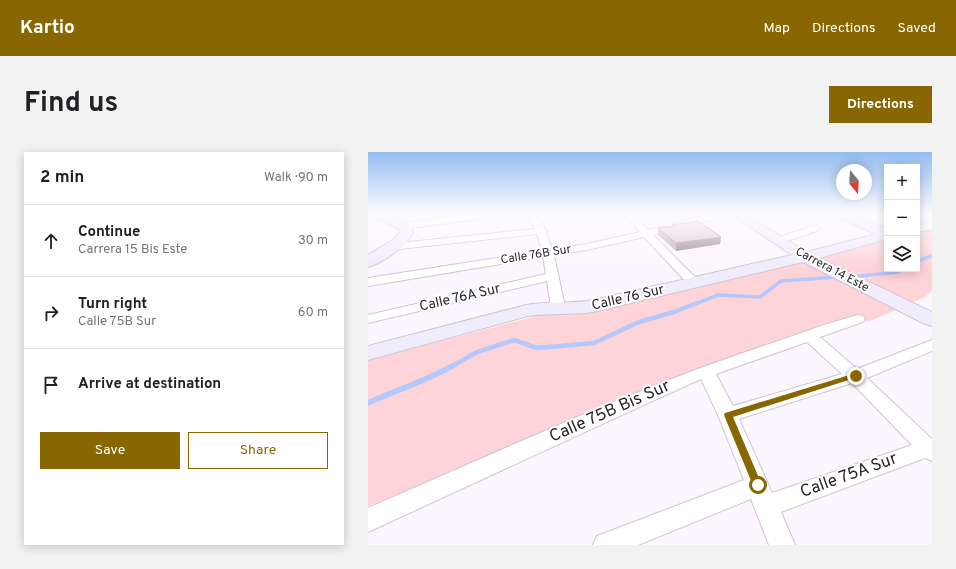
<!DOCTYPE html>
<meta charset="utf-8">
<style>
body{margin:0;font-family:Overpass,sans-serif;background:#f2f2f2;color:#202124}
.controls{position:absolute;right:12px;top:12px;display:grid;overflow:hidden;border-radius:0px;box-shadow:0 2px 10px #0003}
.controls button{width:36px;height:36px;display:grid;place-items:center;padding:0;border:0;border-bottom:1px solid #e0e0e0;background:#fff;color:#202124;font:20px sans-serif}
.compass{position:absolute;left:468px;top:12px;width:36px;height:36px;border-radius:50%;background:#fff;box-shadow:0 2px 10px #0003;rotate:162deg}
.stop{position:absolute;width:12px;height:12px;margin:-9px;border:3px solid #886703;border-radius:50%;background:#fff}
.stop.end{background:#886703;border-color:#fff;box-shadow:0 1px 4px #0008}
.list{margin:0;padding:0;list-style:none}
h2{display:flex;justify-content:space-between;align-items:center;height:52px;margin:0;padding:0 16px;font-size:17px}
h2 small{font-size:13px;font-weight:400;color:#757577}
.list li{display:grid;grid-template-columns:26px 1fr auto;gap:12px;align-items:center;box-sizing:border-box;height:72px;padding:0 16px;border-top:1px solid #e0e0e0}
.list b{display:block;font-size:15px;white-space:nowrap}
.list p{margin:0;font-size:13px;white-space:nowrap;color:#757577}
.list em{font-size:13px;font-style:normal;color:#757577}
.actions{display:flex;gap:8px;padding:12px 16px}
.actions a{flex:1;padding:9px 0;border:1px solid #886703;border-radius:0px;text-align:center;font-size:14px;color:#886703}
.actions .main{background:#886703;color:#fff}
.icon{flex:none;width:22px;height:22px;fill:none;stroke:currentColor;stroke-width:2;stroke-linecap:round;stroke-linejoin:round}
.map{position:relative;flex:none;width:564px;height:393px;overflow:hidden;border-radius:0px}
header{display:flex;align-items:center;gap:24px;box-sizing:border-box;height:56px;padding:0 20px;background:#886703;color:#fff}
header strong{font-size:19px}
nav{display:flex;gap:22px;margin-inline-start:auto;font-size:14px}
.intro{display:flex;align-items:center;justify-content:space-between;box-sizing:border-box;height:96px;padding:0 24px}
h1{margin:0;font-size:28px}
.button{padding:10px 18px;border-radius:0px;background:#886703;color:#fff;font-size:14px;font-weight:700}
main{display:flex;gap:24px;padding:0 24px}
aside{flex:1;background:#fff;border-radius:0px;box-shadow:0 2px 10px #0003}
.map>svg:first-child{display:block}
.green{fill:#ffd4d9}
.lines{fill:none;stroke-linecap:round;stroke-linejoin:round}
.stream-far2{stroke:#b5c8fb;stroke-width:3.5}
.stream-far1{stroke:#b5c8fb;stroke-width:4.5}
.stream{stroke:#b5c8fb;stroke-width:5.5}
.street-casing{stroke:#cfc5d2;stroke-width:2}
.secondary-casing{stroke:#cfc5d2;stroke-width:2}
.street{fill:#fff;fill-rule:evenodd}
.secondary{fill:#efecfb;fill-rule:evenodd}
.wall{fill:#bbaeb5}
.shaded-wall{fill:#998d93}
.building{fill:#dacad2;stroke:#998d93}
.route{fill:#886703}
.labels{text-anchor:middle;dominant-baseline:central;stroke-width:4;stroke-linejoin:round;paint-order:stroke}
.far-street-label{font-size:12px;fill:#2a262b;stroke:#fff}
.street-label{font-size:14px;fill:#2a262b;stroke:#fff}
.near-street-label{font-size:17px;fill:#2a262b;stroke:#fff}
</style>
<header>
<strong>Kartio</strong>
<nav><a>Map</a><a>Directions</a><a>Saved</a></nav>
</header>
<div class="intro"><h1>Find us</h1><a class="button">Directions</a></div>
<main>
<aside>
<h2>2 min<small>Walk · 90 m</small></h2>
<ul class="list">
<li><svg class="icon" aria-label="ahead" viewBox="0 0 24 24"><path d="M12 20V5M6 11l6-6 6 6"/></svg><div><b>Continue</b><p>Carrera 15 Bis Este</p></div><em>30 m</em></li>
<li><svg class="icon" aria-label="right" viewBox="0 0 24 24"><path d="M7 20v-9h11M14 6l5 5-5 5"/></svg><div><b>Turn right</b><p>Calle 75B Sur</p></div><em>60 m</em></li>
<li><svg class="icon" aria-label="arrive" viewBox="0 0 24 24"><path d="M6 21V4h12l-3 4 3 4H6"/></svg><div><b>Arrive at destination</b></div></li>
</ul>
<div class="actions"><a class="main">Save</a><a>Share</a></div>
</aside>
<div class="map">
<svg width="564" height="393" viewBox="0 0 564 393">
<rect width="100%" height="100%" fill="#fcf6fe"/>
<!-- green -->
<path class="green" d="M564,76V139L557,145L500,170L489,164L0,354V208L176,162H210L251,154L452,107L519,86V117H549V79Z"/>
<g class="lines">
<!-- stream-far2 -->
<g class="stream-far2">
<path d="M549,109L564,104"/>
<path d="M483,125L530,120L536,117"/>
<path d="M327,152L350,143L392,145L413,129L470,125"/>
</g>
<!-- stream-far1 -->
<path class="stream-far1" d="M83,215L109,200L146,188L169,196L226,191L271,170L306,160L329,151"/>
<!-- stream -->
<path class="stream" d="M0,251C28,238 58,229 84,214"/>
<!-- street casing -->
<g class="street-casing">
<g id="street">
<path d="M113,61H136L132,64L36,77L31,74L36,71Z"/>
<path d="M158,61H166L179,79L178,80L184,97L219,92L272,80L256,61H265L280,78L347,61H361L360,63L285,83L329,127L331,130L329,133H321L276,85L219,98L186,103L197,155L195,158L190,159L185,158L183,155L179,129L0,171V163L178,122L175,105L0,134V126L174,99L169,82L22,98L17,95L22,92L167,77Z"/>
<path d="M564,71V77L549,80V74Z"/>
<path d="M448,73L453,76L451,78L410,92L405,89L406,87Z"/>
<path d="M490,163L495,164L497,167L495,170L452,185L489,217L564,188V199L499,226L564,287V309L557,306L413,360L427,393H401L383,347L270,393H225L229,384L376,328L350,263L333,227L280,251L0,380V356C132,299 262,238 398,193C429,183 458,171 490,163ZM439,190L474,222L365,254L348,222ZM484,231L544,293L404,341L371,267Z"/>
</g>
</g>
<!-- secondary casing -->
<g class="secondary-casing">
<g id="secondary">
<path d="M3,61C17,61 41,64 45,80C41,93 13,112 0,115V103L26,87L32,80L31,77L5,64Z"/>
<path d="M361,61H375L439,100L508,82L466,64L464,61H480L519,77V87L451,106L564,160V174L557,172L435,110L225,160C203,163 181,161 160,164L0,208V194L158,153C180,149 203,152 225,148L424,103Z"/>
</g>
</g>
<!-- street -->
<use href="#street" class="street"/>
<!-- secondary -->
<use href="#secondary" class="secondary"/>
</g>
<!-- wall -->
<path class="wall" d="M304,73L353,85L352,92L308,99L290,83V76L304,74Z"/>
<!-- shaded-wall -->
<path class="shaded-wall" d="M353,85L352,92L308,99V91Z"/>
<!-- building -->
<path class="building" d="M330,69L353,85L308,91L290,76L306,74L304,73Z"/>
<!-- sky -->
<linearGradient id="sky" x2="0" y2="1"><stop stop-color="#93bcf0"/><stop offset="0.53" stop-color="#fefbff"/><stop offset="1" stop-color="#fefbff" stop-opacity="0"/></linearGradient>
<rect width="564" height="116" fill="url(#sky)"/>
<!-- route -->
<path class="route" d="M488,221L490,222V225L365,265L394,333L393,336L390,337L386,336L356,263L357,261Z"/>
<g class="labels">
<!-- far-street labels -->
<g class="far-street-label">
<text transform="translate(168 103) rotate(-9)">Calle 76B Sur</text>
<text transform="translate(464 118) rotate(28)">Carrera 14 Este</text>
</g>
<!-- street labels -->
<g class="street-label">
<text transform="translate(92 146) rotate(-13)">Calle 76A Sur</text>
<text transform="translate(260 146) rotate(-13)">Calle 76 Sur</text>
</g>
<!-- near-street labels -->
<g class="near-street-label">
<text transform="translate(242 260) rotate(-24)">Calle 75B Bis Sur</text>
<text transform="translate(481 324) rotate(-20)">Calle 75A Sur</text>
</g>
</g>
</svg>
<div class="controls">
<button>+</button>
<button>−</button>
<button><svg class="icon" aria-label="layers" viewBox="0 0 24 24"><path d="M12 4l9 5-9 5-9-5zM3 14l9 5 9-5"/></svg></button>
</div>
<svg class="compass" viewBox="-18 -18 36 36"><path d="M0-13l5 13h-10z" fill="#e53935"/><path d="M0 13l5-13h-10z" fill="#757577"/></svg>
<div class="stop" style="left:390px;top:333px"></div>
<div class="stop end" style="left:488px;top:224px"></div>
</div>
</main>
